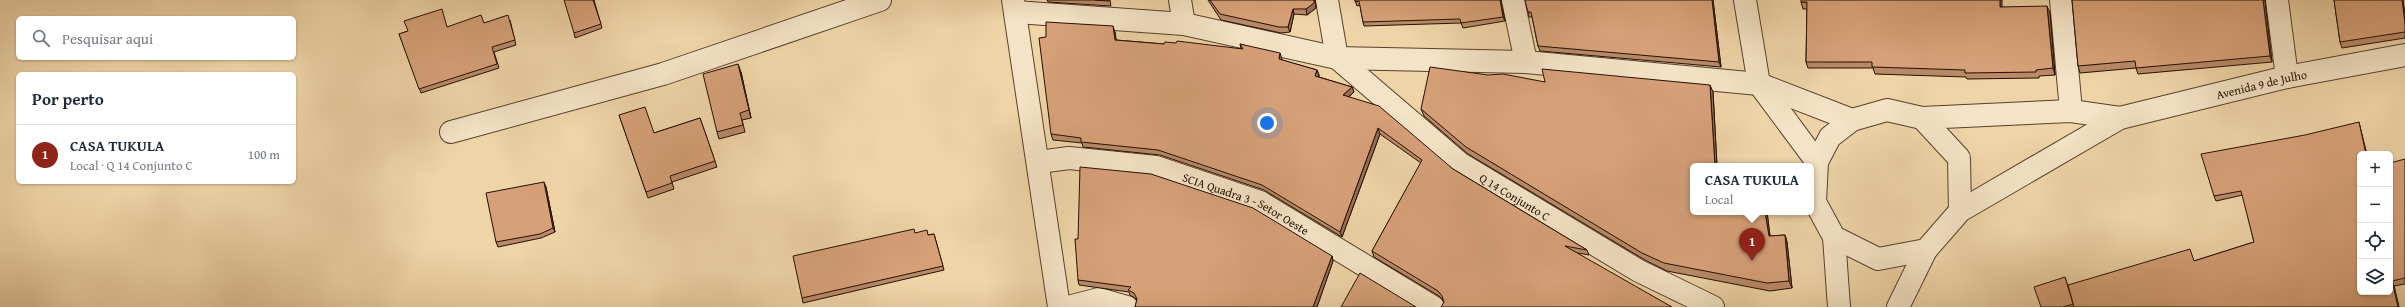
<!DOCTYPE html>
<html lang="pt">
<meta charset="utf-8">
<style>
body{margin:0;font-family:"Gentium Book Plus",serif;background:#f2f2f3;color:#1f2937}
.controls{position:absolute;right:12px;bottom:12px;display:grid;overflow:hidden;border-radius:6px;box-shadow:0 1px 3px #0004}
.controls button{width:36px;height:36px;display:grid;place-items:center;padding:0;border:0;border-bottom:1px solid #e0e1e3;background:#fff;color:#1f2937;font:20px sans-serif}
.you{position:absolute;left:1267px;top:123px;width:14px;height:14px;margin:-10px;border:3px solid #fff;border-radius:50%;background:#1a73e8;box-shadow:0 0 0 6px #1a73e833}
.badge{display:grid;place-items:center;width:26px;height:26px;border-radius:50%;background:#8f2418;color:#fff;font-size:13px;font-weight:700}
.pin{position:absolute;translate:-50% -33px;filter:drop-shadow(0 1px 2px #0008)}
.pin::after{content:'';position:absolute;top:21px;width:14px;height:12px;background:inherit;clip-path:polygon(0 0,100% 0,50% 100%)}
.popup{position:absolute;left:1690px;top:163px;width:124px;height:52px;box-sizing:border-box;display:grid;place-content:center;border-radius:6px;background:#fff;filter:drop-shadow(0 1px 3px #0005);font-size:13px;white-space:nowrap;color:#747a83}
.popup b{font-size:15px;color:#1f2937}
.popup::after{content:'';position:absolute;left:50%;top:100%;margin-left:-8px;border:8px solid transparent;border-top-color:#fff}
.list{margin:0;padding:0;list-style:none}
h2{display:flex;justify-content:space-between;align-items:center;height:52px;margin:0;padding:0 16px;font-size:17px}
h2 small{font-size:13px;font-weight:400;color:#747a83}
.list li{display:grid;grid-template-columns:26px 1fr auto;gap:12px;align-items:center;box-sizing:border-box;height:60px;padding:0 16px;border-top:1px solid #e0e1e3}
.list b{display:block;font-size:15px;white-space:nowrap}
.list p{margin:0;font-size:13px;white-space:nowrap;color:#747a83}
.list em{font-size:13px;font-style:normal;color:#747a83}
.icon{flex:none;width:22px;height:22px;fill:none;stroke:currentColor;stroke-width:2;stroke-linecap:round;stroke-linejoin:round}
.map{position:relative;flex:none;width:2405px;height:307px;overflow:hidden}
.search{position:absolute;background:#fff;box-shadow:0 1px 3px #0004;left:16px;top:16px;width:280px;height:44px;display:flex;align-items:center;gap:10px;box-sizing:border-box;padding:0 14px;border-radius:6px;color:#747a83;font-size:15px}
.panel{position:absolute;background:#fff;box-shadow:0 1px 3px #0004;left:16px;top:72px;width:280px;height:112px;border-radius:6px}
.map>svg:first-child{display:block}
.lines{fill:none;stroke-linecap:round;stroke-linejoin:round}
.minor-casing{stroke:#58402a;stroke-width:24}
.minor{stroke:#f4e3c6;stroke-width:22}
.wall{fill:#b88a67;stroke:#260f01}
.shaded-wall{fill:#967054;stroke:#260f01}
.building{fill:#d6a078;stroke:#260f01}
.labels{text-anchor:middle;dominant-baseline:central;stroke-width:3;stroke-linejoin:round;paint-order:stroke}
.street-label{font-size:12px;fill:#260f01;stroke:#f4e3c6}
</style>
<div class="map">
<svg width="2405" height="307" viewBox="0 0 2405 307">
<rect width="100%" height="100%" fill="#eed4a7"/>
<filter id="stains"><feTurbulence type="fractalNoise" baseFrequency=".005" numOctaves="4"/><feColorMatrix values="0 0 0 0 .2 0 0 0 0 .09 0 0 0 0 .02 0 0 0 .5 -.17"/></filter>
<radialGradient id="worn" r=".72"><stop offset=".6" stop-color="#630" stop-opacity="0"/><stop offset="1" stop-color="#630" stop-opacity=".3"/></radialGradient>
<g class="lines">
<!-- minor casing -->
<g class="minor-casing">
<g id="minor">
<path d="M1013,0L1059,307"/>
<path d="M1180,0L1184,24"/>
<path id="s1" d="M1327,0L1337,58L1461,164L1639,271L1713,307"/>
<path d="M1513,0L1526,62"/>
<path d="M1745,0L1759,84L1817,162"/>
<path d="M2061,0L2071,111"/>
<path d="M2277,0L2287,77"/>
<path d="M1015,12L1184,24L1337,58L1526,62L1759,84L1852,120"/>
<path d="M1922,118L2071,111L2120,118"/>
<path d="M451,132L663,74L880,0"/>
<path id="s2" d="M1039,162L1069,158L1156,167L1260,202L1433,307"/>
<path id="s3" d="M1960,211L1959,158L1922,118L1887,110L1852,120L1830,137L1817,162L1815,202L1834,237L1878,259L1926,250L1960,211L2120,118L2287,77L2405,55"/>
<path d="M1834,237L1839,307"/>
<path d="M1068,307L1099,299L1127,307"/>
<path d="M1898,307L1926,250"/>
</g>
</g>
<!-- minor -->
<use href="#minor" class="minor"/>
</g>
<!-- wall -->
<g class="wall">
<path d="M594,0L602,28L575,38L574,33Z"/>
<path d="M1047,0H1110L1111,6L1048,2Z"/>
<path d="M1208,0H1315L1316,8L1307,15L1294,14L1290,32L1281,33L1221,20Z"/>
<path d="M1355,0H1501V2L1505,21L1463,28L1461,23L1364,26L1363,22L1360,5L1357,6Z"/>
<path d="M1713,0L1721,67L1540,51L1538,46L1532,17H1529L1528,12Z"/>
<path d="M2072,0H2265V1L2272,62L2138,74L2136,68L2080,73L2078,66Z"/>
<path d="M2334,0H2403L2405,14V38L2342,48L2340,42Z"/>
<path d="M1801,2L2002,7L2050,13L2055,75L2039,76V78L1967,79L1966,77L1875,74L1873,68H1808L1806,62L1807,9H1803Z"/>
<path d="M510,20L516,45L494,52L499,68L421,93L399,34L408,31Z"/>
<path d="M1115,32L1116,40L1164,44L1241,49L1240,44L1282,59V60L1317,70L1319,75V77L1352,87L1354,92L1349,97L1453,169L1587,250L1589,255L1578,253L1444,302L1443,300L1439,296L1374,257L1372,251L1421,163L1380,134L1342,237L1264,190L1160,155L1083,147L1082,143L1053,140L1051,134Z"/>
<path d="M741,72L751,118L742,120L745,132L719,139L717,132Z"/>
<path d="M1545,82L1713,92L1717,166H1693L1767,212L1770,236L1785,235L1787,242L1792,288L1770,291L1667,271L1645,260L1468,154L1424,116L1421,109Z"/>
<path d="M619,115L654,133L700,118L717,167L672,182L674,189L648,198Z"/>
<path d="M2360,127V292L2405,159V284L2394,286L2399,307H2074L2194,261L2254,242L2243,195L2216,201L2214,196Z"/>
<path d="M546,187L555,232L541,238L498,247L496,242Z"/>
<path d="M915,233L928,235L934,234L944,270L803,303L802,298Z"/>
<path d="M1332,256L1333,261L1317,307H1135L1137,300L1136,299L1130,295L1129,292L1079,285L1078,280Z"/>
<path d="M2065,277L2074,307H2041Z"/>
</g>
<!-- shaded-wall -->
<g class="shaded-wall">
<path d="M1314,0H1315L1316,8L1307,15L1306,9Z"/>
<path d="M1500,0H1501V2L1505,21L1503,17Z"/>
<path d="M1712,0H1713L1721,67L1719,62Z"/>
<path d="M2000,0H2002V14L2000,7Z"/>
<path d="M2263,0H2265V1L2272,62L2270,56Z"/>
<path d="M2402,0H2403V2L2405,14V24Z"/>
<path d="M2047,6L2050,13L2055,75L2053,68Z"/>
<path d="M1293,9L1294,14L1290,32L1288,27Z"/>
<path d="M1113,26L1115,32L1117,45L1115,40Z"/>
<path d="M1280,53L1282,59L1281,64L1279,59Z"/>
<path d="M738,64L741,72L751,118L749,110Z"/>
<path d="M1317,70L1319,75L1317,81L1315,76Z"/>
<path d="M1710,85L1713,92L1717,166H1715Z"/>
<path d="M1352,87L1354,92L1345,100L1343,95Z"/>
<path d="M2359,122L2360,127L2367,154H2366Z"/>
<path d="M1378,128L1380,134L1342,237L1340,232Z"/>
<path d="M544,182L546,187L555,232L553,228Z"/>
<path d="M1765,212H1767L1771,244L1769,236Z"/>
<path d="M1785,235L1787,242L1792,288L1789,281Z"/>
<path d="M1332,256L1333,261L1317,307H1313Z"/>
<path d="M2392,281L2394,286L2399,307H2398Z"/>
</g>
<!-- building -->
<g class="building">
<path d="M564,0H593L601,24L574,33Z"/>
<path d="M1095,0H1109V1Z"/>
<path d="M1210,0H1314V3L1306,9H1293L1288,27H1279L1220,14Z"/>
<path d="M1355,0H1500L1503,17L1461,23L1460,19L1363,22L1359,1L1355,2Z"/>
<path d="M1525,0H1712L1719,62L1538,46L1531,12H1528Z"/>
<path d="M1801,0H2000V7L2047,6L2053,68L2036,70V72L1965,73V70L1872,67V62H1806L1807,2H1801Z"/>
<path d="M2072,0H2263L2270,56L2136,68L2135,61L2078,66Z"/>
<path d="M2334,0H2402L2405,24V32L2340,42Z"/>
<path d="M442,9L447,27L481,15L484,23L508,15L515,40L492,47L497,64L419,89L399,34L408,31L404,21Z"/>
<path d="M1046,22L1113,26L1115,40L1164,44L1165,42L1176,43L1177,41L1243,49L1240,44L1280,53L1279,59L1317,70L1315,76L1352,87L1343,95L1379,106L1453,169L1587,250L1565,246L1672,307H1441L1444,302L1442,296L1438,291L1372,251L1422,160L1378,128L1340,232L1262,185L1158,150L1081,142V138L1051,134L1039,38L1046,37Z"/>
<path d="M738,64L749,110L740,113L743,125L717,132L703,74Z"/>
<path d="M1430,67L1488,75L1503,74L1545,82L1542,69L1710,85L1715,166H1693V212H1765L1769,236L1785,235L1789,281L1767,283L1664,263L1642,253L1466,147L1421,109Z"/>
<path d="M645,107L654,133L700,118L715,161L670,176L672,183L646,192L619,115Z"/>
<path d="M2359,122L2366,154H2360V292H2390V163L2405,159V278L2392,281L2398,307H2074L2068,285L2190,249L2194,261L2254,242L2241,191L2214,196L2201,154L2305,135Z"/>
<path d="M1080,167L1151,174L1253,208L1332,256L1313,307H1135L1137,299L1134,293L1128,290L1131,287L1078,280L1075,239H1078Z"/>
<path d="M544,182L553,228L540,234L496,242L486,193Z"/>
<path d="M914,229L915,233L927,230L928,235L934,234L943,266L802,298L793,256Z"/>
<path d="M1360,273L1416,307H1341Z"/>
<path d="M2065,277L2073,304L2063,307H2041L2034,287Z"/>
</g>
<g class="labels">
<!-- street labels -->
<g class="street-label">
<text stroke="none"><textPath href="#s3" startOffset="796">Avenida 9 de Julho</textPath></text>
<text stroke="none"><textPath href="#s1" startOffset="285">Q 14 Conjunto C</textPath></text>
<text stroke="none"><textPath href="#s2" startOffset="215">SCIA Quadra 3 - Setor Oeste</textPath></text>
</g>
</g>
<rect width="100%" height="100%" filter="url(#stains)"/>
<rect width="100%" height="100%" fill="url(#worn)"/>
</svg>
<div class="controls">
<button>+</button>
<button>−</button>
<button><svg class="icon" aria-label="locate" viewBox="0 0 24 24"><circle cx="12" cy="12" r="6"/><path d="M12 2v4M12 18v4M2 12h4M18 12h4"/></svg></button>
<button><svg class="icon" aria-label="layers" viewBox="0 0 24 24"><path d="M12 4l9 5-9 5-9-5zM3 14l9 5 9-5"/></svg></button>
</div>
<div class="you"></div>
<div class="pin badge" style="left:1752px;top:261px">1</div>
<div class="popup"><b>CASA TUKULA</b>Local</div>
<div class="search"><svg class="icon" aria-label="search" viewBox="0 0 24 24"><circle cx="10" cy="10" r="6"/><path d="M15 15l6 6"/></svg>Pesquisar aqui</div>
<section class="panel">
<h2>Por perto<small></small></h2>
<ul class="list">
<li><span class="badge">1</span><div><b>CASA TUKULA</b><p>Local · Q 14 Conjunto C</p></div><em>100 m</em></li>
</ul>
</section>
</div>
